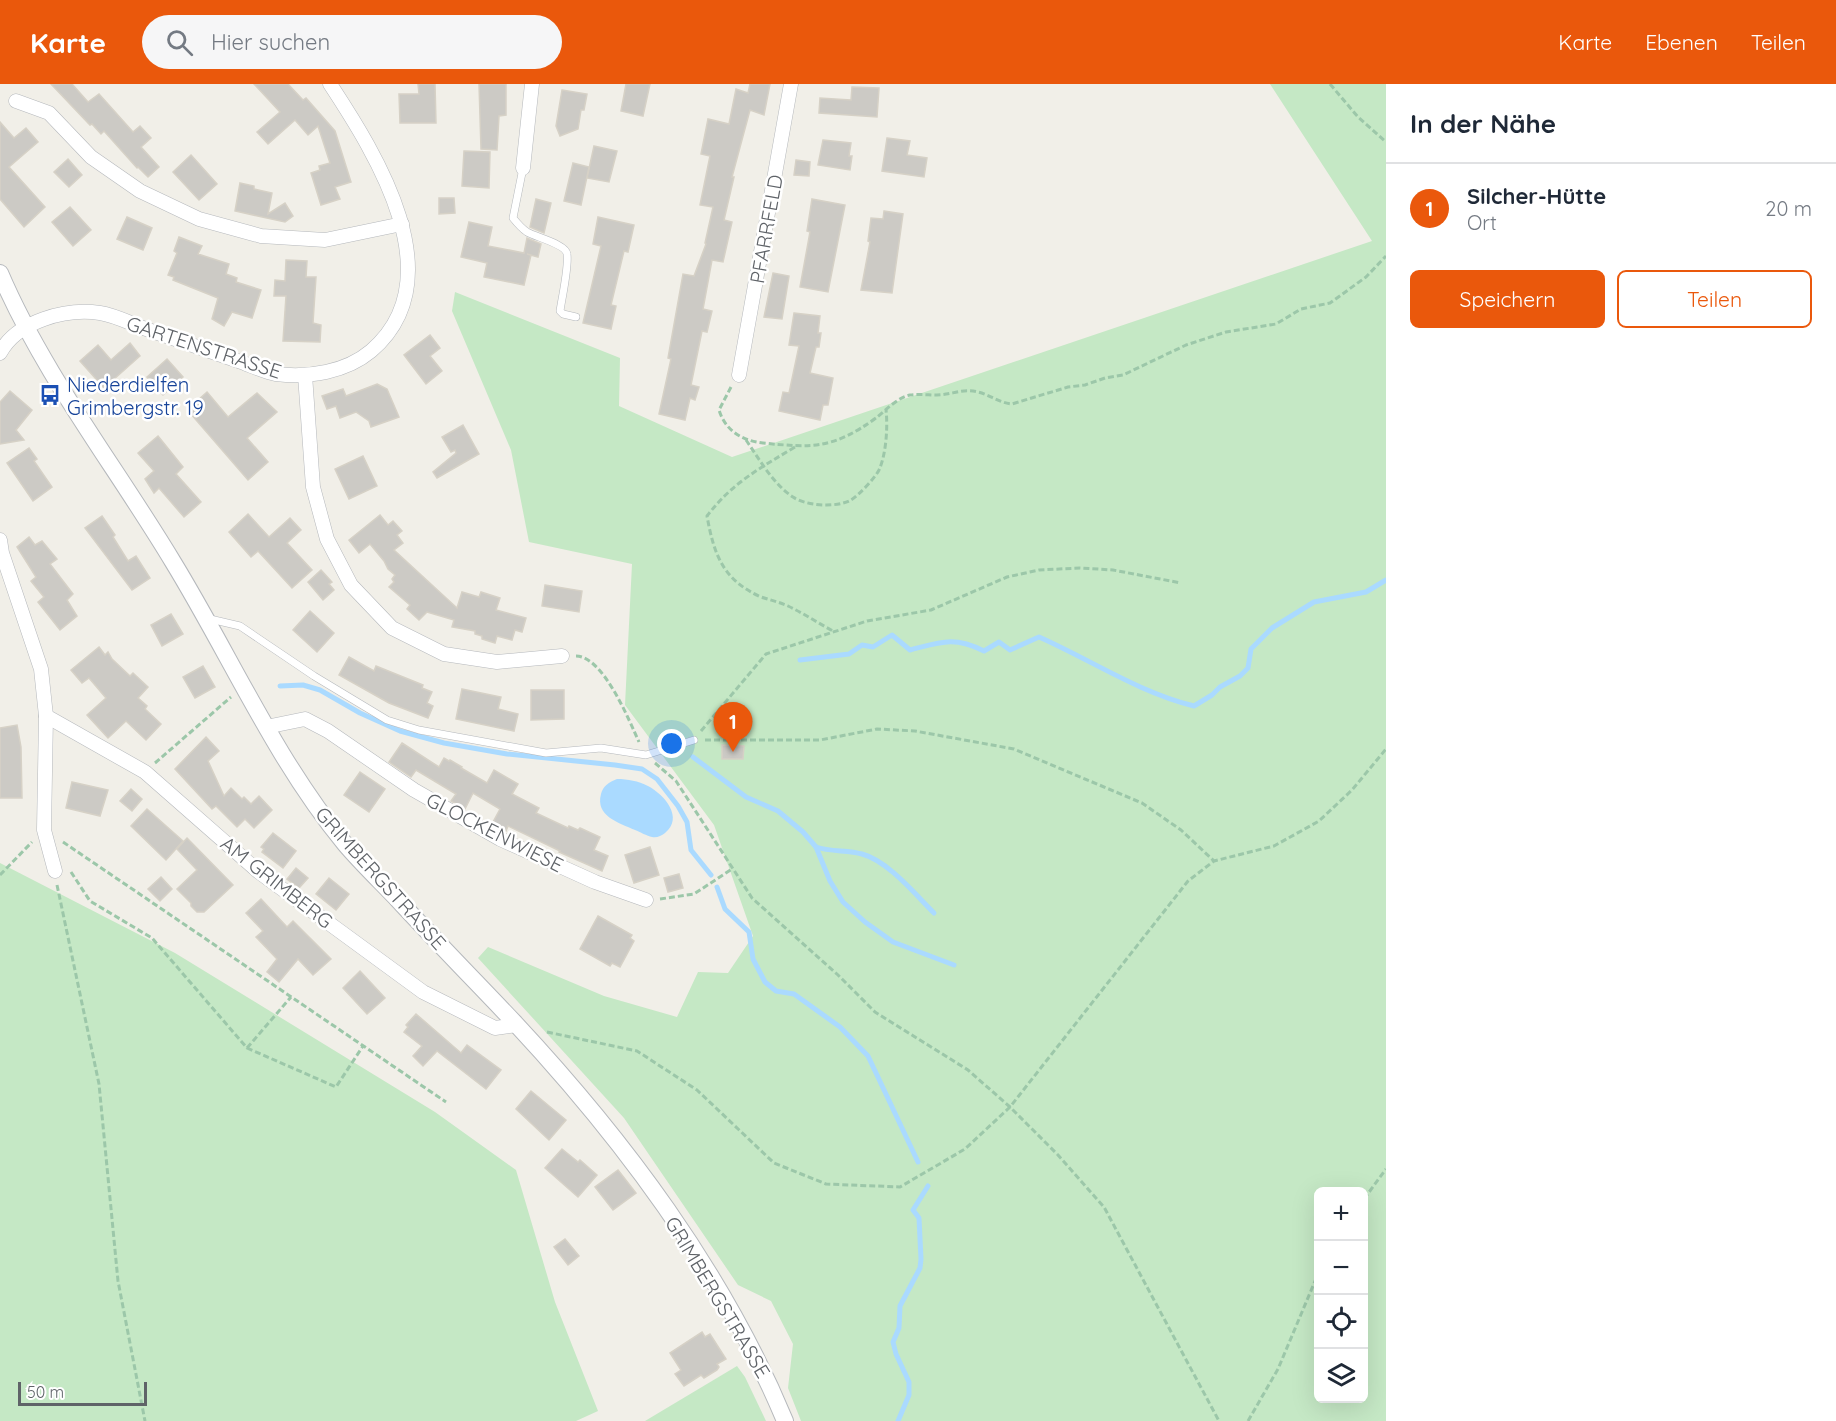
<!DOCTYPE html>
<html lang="de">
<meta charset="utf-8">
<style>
:root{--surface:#fff;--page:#f6f6f7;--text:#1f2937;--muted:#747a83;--line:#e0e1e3;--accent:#ea580c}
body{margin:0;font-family:Quicksand,sans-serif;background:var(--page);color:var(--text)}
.controls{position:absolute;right:18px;bottom:18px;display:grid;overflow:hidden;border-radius:9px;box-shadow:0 6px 24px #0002}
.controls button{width:54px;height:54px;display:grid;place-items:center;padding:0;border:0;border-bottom:2px solid var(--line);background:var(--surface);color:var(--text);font:30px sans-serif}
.scale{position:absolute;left:18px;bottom:15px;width:129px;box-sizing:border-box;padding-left:6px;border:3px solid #5f6368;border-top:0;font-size:16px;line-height:21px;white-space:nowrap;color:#5f6368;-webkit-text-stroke:4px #fff;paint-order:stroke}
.you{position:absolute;left:672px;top:660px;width:21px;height:21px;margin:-15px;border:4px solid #fff;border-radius:50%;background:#1a73e8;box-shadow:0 0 0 9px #1a73e833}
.badge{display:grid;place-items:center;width:39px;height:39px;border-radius:50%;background:var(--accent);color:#fff;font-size:20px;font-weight:700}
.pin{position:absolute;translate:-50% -50px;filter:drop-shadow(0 2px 3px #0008)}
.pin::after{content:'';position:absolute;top:32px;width:21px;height:18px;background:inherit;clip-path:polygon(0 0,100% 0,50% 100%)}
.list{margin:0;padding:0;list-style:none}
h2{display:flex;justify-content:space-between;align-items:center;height:78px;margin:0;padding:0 24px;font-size:26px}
h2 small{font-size:20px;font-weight:400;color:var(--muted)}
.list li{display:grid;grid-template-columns:39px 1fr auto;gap:18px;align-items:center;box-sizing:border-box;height:90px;padding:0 24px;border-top:2px solid var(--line)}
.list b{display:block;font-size:22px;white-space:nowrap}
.list p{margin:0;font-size:20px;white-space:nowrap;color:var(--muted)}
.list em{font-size:20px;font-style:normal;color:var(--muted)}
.actions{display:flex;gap:12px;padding:18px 24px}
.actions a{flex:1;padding:14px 0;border:2px solid var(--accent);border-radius:9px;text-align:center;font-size:21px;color:var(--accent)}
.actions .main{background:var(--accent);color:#fff}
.icon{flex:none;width:33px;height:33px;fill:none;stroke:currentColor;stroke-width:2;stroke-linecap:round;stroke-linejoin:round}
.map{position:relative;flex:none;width:1386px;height:1337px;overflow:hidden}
header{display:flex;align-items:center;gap:36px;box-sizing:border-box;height:84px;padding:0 30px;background:var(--accent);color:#fff}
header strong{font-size:28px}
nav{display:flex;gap:33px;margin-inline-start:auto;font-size:21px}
.search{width:420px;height:54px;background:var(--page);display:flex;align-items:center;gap:15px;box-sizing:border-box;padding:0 21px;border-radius:33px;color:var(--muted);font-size:22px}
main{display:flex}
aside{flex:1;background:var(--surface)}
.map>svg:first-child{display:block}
.green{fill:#c5e8c5;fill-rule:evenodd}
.water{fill:#aadaff}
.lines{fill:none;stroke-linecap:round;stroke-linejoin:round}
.stream{stroke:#aadaff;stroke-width:5}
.building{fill:#cccac5;stroke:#d6d1c6;stroke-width:1.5}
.service-casing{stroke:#b5b8bc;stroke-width:8}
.minor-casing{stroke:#b5b8bc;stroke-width:15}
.tertiary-casing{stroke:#b5b8bc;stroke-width:18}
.path{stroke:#9cc7a9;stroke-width:3;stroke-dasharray:6 3;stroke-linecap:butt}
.service{stroke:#fff;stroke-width:7}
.minor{stroke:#fff;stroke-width:14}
.tertiary{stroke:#fff;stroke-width:16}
.labels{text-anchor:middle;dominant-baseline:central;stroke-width:5;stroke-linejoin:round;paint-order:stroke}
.street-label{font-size:20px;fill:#5f6368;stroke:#fff}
.transit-label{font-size:20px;fill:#164399;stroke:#fff;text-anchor:start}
</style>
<header>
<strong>Karte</strong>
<div class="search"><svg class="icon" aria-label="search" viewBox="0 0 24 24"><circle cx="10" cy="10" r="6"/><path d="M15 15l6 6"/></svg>Hier suchen</div>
<nav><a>Karte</a><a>Ebenen</a><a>Teilen</a></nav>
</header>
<main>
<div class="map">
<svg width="1386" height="1337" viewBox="0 0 1386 1337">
<rect width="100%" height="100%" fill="#f1efe8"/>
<g class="green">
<path d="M 1270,0 L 1386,0 L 1386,1337 L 801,1337 L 788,1304 L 793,1260 L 771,1217 L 738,1201 L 624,1034 L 478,874 L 488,863 L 604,912 L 677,933 L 698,888 L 728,889 L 753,852 L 714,741 L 625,621 L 632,480 L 529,458 L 511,366 L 452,227 L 455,208 L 620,274 L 619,322 L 732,373 L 1372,157 ZM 1318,1108 L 1364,1108 L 1364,1314 L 1318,1314 Z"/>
<path d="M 0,779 L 175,869 L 435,1028 L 516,1086 L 555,1218 L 598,1327 L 576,1337 L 0,1337 Z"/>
<path d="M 737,1282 L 745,1293 L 766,1337 L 645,1337 Z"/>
</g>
<path class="water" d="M 617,695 C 628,695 638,697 648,702 C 665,711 684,734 665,749 C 661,752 657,754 652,753 C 647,752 640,748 635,746 C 619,739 595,732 601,710 C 603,702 609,698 617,695 Z"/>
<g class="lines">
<g class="stream">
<path d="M 800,576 L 849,570 L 862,561 L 873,563 L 892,551 L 910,566 C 941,558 954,552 984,567 L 999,558 L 1010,566 L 1039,553 C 1091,576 1138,608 1194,622 L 1212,611 L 1220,603 L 1240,592 L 1248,584 L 1251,565 L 1272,544 L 1314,518 L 1366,508 L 1386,496"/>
<path d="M 280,602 L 303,601 L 320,606 L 360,629 L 400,647 L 444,659 L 507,670 L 615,681 L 642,685 L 657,695 L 678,722 L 687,738 L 691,766 L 711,791"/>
<path d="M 693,673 L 746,713 L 778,727 L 803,748 L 816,763 L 830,797 L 843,818 L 865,838 L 893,858 L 954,881"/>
<path d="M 816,763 C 831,768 847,766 862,770 C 888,777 915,810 934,829"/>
<path d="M 717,803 L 725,825 L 749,848 L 753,875 L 765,898 L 776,907 L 794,910 L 840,943 L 868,972 L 918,1078"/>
<path d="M 898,1337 L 909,1311 L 909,1298 L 896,1270 L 893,1258 L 899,1244 L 900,1222 L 920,1184 L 921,1175 L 919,1134 L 913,1126 L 928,1102"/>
</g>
</g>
<g class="building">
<path d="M 51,0 L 72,0 L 88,18 L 99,10 L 133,48 L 140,42 L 151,54 L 141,63 L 159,83 L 148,93 L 138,83 L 137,84 L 104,47 L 101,50 L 92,40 L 90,41 Z"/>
<path d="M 254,0 L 288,0 L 303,16 L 306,14 L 335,47 L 351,98 L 335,103 L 340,115 L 321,121 L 311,89 L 320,86 L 319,82 L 330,79 L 318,42 L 308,51 L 295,36 L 268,60 L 257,48 L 280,28 Z"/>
<path d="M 418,0 L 435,0 L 436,39 L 400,39 L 399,10 L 419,10 Z"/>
<path d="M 479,0 L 506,0 L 506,31 L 499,32 L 497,66 L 481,65 Z"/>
<path d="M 626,0 L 650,0 L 643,32 L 621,27 Z"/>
<path d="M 750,0 L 770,0 L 764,31 L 750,26 L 732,93 L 734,93 L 724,136 L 732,138 L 723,178 L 712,176 L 703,225 L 712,227 L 707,248 L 702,247 L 691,301 L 699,303 L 695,316 L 690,314 L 685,336 L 659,330 L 671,275 L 668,274 L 683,190 L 694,192 L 706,160 L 705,159 L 713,123 L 700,121 L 710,72 L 701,70 L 708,35 L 729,40 L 736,5 L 748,9 Z"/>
<path d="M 852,3 L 879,4 L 877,33 L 819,29 L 820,14 L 851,16 Z"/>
<path d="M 562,6 L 587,10 L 584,26 L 581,26 L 578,45 L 560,52 L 556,42 Z"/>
<path d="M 0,38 L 14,54 L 26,44 L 38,58 L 9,83 L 45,123 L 24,143 L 0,115 Z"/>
<path d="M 887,54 L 910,57 L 907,71 L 927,74 L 924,93 L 882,87 Z"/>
<path d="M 823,56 L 851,59 L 849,72 L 852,72 L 850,86 L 818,81 Z"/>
<path d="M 594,62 L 617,67 L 609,98 L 587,94 Z"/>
<path d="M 464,67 L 490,68 L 489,104 L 462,102 Z"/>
<path d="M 191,71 L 217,100 L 199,116 L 173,88 Z"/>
<path d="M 68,75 L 82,91 L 69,103 L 54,88 Z"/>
<path d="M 796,76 L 810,78 L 809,92 L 794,91 Z"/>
<path d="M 573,79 L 589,83 L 581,121 L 564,117 Z"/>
<path d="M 240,99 L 254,102 L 254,105 L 272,109 L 268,130 L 285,119 L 293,132 L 285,138 L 235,127 Z"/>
<path d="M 439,114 L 454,114 L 455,129 L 439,130 Z"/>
<path d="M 536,115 L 551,119 L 544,149 L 530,143 Z"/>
<path d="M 812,115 L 845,121 L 828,208 L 800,203 L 810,148 L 807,147 Z"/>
<path d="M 70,123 L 91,146 L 73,162 L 52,138 Z"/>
<path d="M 884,127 L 903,130 L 892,209 L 861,206 L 870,158 L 868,157 L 871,134 L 883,135 Z"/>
<path d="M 127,133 L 152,144 L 143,166 L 117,155 Z"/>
<path d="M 598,133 L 634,141 L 628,168 L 624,167 L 611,221 L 616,222 L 611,245 L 583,239 L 601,162 L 593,160 Z"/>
<path d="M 469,138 L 492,143 L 488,162 L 524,169 L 527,154 L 541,160 L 538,173 L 527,170 L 531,171 L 524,201 L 484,193 L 487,179 L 461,173 Z"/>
<path d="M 179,153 L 202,162 L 198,170 L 229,180 L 226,190 L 237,194 L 236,198 L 261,206 L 252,234 L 232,228 L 224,242 L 212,235 L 218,214 L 173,196 L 174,193 L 168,191 L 177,169 L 174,167 Z"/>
<path d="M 286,176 L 307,177 L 306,193 L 316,193 L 313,239 L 321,241 L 320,258 L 283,257 L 286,212 L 274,212 L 275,196 L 285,197 Z"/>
<path d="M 773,189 L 789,192 L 782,235 L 764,233 Z"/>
<path d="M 794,229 L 820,232 L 818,249 L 821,249 L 819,263 L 816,263 L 810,289 L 833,294 L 828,321 L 823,321 L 820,336 L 779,327 L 783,308 L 789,309 L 799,262 L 789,261 Z"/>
<path d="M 430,251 L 440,264 L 430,272 L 442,287 L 426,300 L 404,271 Z"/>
<path d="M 130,259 L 140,272 L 104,304 L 80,277 L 98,261 L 111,276 Z"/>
<path d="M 167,275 L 183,293 L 163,311 L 147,293 Z"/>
<path d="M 377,300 L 387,305 L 399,333 L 371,343 L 369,337 L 356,328 L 340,334 L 336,322 L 327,325 L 322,312 L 343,305 L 346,312 Z"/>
<path d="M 10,307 L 32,326 L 16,346 L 24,356 L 0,360 L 0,318 Z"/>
<path d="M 207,308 L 228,333 L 257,309 L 277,328 L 247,354 L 268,378 L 248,396 L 190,329 L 190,323 Z"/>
<path d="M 463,341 L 479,370 L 437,394 L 433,388 L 456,369 L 455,366 L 451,368 L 442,353 Z"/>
<path d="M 158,352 L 183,383 L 176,390 L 201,418 L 184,433 L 159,404 L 154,409 L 145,395 L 154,387 L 138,369 Z"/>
<path d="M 29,364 L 37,375 L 34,377 L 52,403 L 33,417 L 7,379 Z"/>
<path d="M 363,372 L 377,402 L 349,415 L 335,385 Z"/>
<path d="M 248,430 L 269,453 L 290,434 L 301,446 L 287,459 L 312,486 L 292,504 L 258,467 L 251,473 L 229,448 Z"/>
<path d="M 380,431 L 388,441 L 393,437 L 402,447 L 397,451 L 403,459 L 394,466 L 457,524 L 462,508 L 479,513 L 481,508 L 500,514 L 496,526 L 526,534 L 522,548 L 515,546 L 512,556 L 497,552 L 495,559 L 482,555 L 482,552 L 475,550 L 475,547 L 452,543 L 454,536 L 427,528 L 419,536 L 407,525 L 410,521 L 389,503 L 394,498 L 392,495 L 395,491 L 388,485 L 384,477 L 370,460 L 359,469 L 349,456 Z"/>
<path d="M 102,432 L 115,451 L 113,453 L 128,477 L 136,472 L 150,494 L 132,506 L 85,444 Z"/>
<path d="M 29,453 L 35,461 L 42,457 L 57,475 L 50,480 L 73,510 L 67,516 L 77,532 L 60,546 L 38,518 L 44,513 L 31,497 L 36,493 L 17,463 Z"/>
<path d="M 321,486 L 332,498 L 329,500 L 334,506 L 323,516 L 308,498 Z"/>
<path d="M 545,501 L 582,507 L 579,528 L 542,522 Z"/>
<path d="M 310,527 L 334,549 L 317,568 L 293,546 Z"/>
<path d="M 171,530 L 183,550 L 162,562 L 151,541 Z"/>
<path d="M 99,563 L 105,571 L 108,568 L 112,575 L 130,592 L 133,589 L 148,603 L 138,614 L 147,622 L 145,625 L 161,640 L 146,656 L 126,637 L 108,654 L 87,631 L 106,614 L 89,594 L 82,599 L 71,586 Z"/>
<path d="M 349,573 L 374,587 L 376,582 L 423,601 L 422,604 L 432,608 L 427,619 L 433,622 L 428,634 L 389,619 L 339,591 Z"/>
<path d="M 203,582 L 215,603 L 195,614 L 183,593 Z"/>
<path d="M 462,605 L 501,613 L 498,625 L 518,630 L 514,647 L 456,635 Z"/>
<path d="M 531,606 L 564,606 L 564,635 L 531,636 Z"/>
<path d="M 17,641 L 21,663 L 22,714 L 0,714 L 0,644 Z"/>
<path d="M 206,653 L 219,667 L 208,677 L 224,712 L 231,704 L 242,715 L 244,713 L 251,720 L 259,712 L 272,726 L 254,744 L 245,735 L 237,743 L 216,722 L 212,725 L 175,685 Z"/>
<path d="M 402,659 L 439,683 L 444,674 L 449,677 L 450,676 L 462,683 L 461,684 L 487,699 L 494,686 L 518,700 L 512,710 L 539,724 L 536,729 L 568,744 L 569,742 L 578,746 L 580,744 L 600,753 L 594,766 L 608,772 L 602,787 L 559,768 L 560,767 L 508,742 L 506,747 L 492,740 L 500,725 L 473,709 L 465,725 L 451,717 L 456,710 L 416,686 L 411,693 L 389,678 Z"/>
<path d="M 722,661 L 744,662 L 743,675 L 722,675 Z"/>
<path d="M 360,688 L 385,705 L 369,728 L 344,711 Z"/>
<path d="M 72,698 L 108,706 L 100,732 L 66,724 Z"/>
<path d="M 131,705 L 142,715 L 132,727 L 120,717 Z"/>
<path d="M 147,725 L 183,757 L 166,776 L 131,742 Z"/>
<path d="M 273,749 L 296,767 L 283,784 L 262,768 L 264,765 L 261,763 Z"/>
<path d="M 187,754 L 233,801 L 204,828 L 197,828 L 191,822 L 191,819 L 177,805 L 197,786 L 177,765 Z"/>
<path d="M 650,763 L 659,791 L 634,799 L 625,771 Z"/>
<path d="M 296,784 L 308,794 L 299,804 L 287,795 Z"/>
<path d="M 679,790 L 683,804 L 668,808 L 664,794 Z"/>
<path d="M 161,793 L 172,805 L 160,817 L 148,805 Z"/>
<path d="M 329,794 L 349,810 L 336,826 L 316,810 Z"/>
<path d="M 261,815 L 287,843 L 293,837 L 331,875 L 313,891 L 298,875 L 279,898 L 267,888 L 277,875 L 256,853 L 263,847 L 246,829 Z"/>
<path d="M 598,832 L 632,851 L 630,854 L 634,857 L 620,883 L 612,879 L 610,882 L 580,865 Z"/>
<path d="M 360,887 L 385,914 L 367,930 L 343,904 Z"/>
<path d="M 416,930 L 461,969 L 467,961 L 501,986 L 486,1005 L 437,967 L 423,982 L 413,972 L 422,962 L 404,948 L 408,943 L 406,941 Z"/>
<path d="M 531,1007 L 566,1036 L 549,1056 L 516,1025 Z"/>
<path d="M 562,1065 L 578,1078 L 580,1076 L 597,1091 L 578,1113 L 545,1084 Z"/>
<path d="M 618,1086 L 636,1109 L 613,1126 L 595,1103 Z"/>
<path d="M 565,1155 L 579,1172 L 568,1181 L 554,1163 Z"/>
<path d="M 702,1248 L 705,1253 L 710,1250 L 726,1275 L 717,1280 L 719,1283 L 717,1286 L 704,1294 L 701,1291 L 684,1302 L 675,1290 L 681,1286 L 670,1269 Z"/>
</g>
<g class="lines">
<defs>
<g id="service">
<path d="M 523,84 L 513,134 C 517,139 521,144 527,148 C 535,153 566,160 567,170 C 569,183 562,213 560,227 L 563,230 L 576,233"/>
<path d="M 210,535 L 240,542 L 314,592 L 387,636 L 419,646 L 546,669 L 601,664 L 646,671 L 694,656"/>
</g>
<g id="minor">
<path d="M 16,17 L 49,29 L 91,73 L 140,107 L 199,135 L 261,152 L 325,156 L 402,140"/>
<path d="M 523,84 L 532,0"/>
<path d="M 0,269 C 17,237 66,224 100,229 C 114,231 130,239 143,244 C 175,255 206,266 238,277 C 250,281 264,288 276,290 C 309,294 346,288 371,267 C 455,195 376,70 330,0"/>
<path d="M 305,291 L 313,403 L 327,455 L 351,501 L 392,544 L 444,570 L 497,578 L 562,572"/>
<path d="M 739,291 L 791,0"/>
<path d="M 0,456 L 2,469 L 41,585 L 46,632 L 44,746 L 55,787"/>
<path d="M 46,632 L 145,688 L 259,788 L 423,908 L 495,944 L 517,941"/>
<path d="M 266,643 L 305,635 L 328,647 L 414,706 L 500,755 L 595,798 L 646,816"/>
</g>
<path id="tertiary" d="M 0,189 C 43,290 116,383 173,478 C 230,571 275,675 345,760 C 361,779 380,797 398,816 C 436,857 475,897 514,938 C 624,1056 723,1188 785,1337"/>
</defs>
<use href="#service" class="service-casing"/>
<use href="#minor" class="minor-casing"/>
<use href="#tertiary" class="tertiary-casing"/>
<g class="path">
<path d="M 1330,0 L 1358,33 L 1386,58"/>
<path d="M 731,303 L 719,326 C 725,346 742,357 763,359 C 813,364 833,365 876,334 C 885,327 898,313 910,311 C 919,310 928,311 937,311 C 951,311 963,304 978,308 C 990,311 1000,319 1012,320 L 1068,303 L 1085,301 L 1105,294 L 1123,291 L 1186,261 L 1226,248 L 1276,240 L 1301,225 L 1330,219 L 1366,193 L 1386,172"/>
<path d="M 746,356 C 760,376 773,400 793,413 C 806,422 837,424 851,416 C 858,412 875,394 879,386 C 886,371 888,343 886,326"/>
<path d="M 795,363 C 760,384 732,399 707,432 C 714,471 723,496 761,513 C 770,516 779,518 788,522 C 803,529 818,539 833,547"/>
<path d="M 576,572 C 603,572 629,636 639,658"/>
<path d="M 701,647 L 766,570 L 867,537 L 931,526 L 1007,493 L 1039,486 L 1080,484 L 1113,486 L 1181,499"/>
<path d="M 705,656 L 820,656 L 877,645 L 915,647 L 1014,665 L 1142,719 L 1181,746 L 1214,777"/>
<path d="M 155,679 L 231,613"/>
<path d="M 655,679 L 676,697 L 752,814 L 838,891 L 875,928 L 968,986 L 1010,1023 L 1058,1071 L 1104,1123 L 1219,1337"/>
<path d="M 63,758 L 446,1018"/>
<path d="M 71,788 L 90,817 L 152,854 L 247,964 L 336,1003 L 363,962"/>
<path d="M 0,791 L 32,758"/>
<path d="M 57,801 L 99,1000 L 118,1197 L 145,1337"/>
<path d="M 660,815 L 694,810 L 732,785"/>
<path d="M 547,948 L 637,967 L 697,1006 L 774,1079 L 826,1100 L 900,1103 L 965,1065 L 1010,1023 L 1188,797 L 1214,777 L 1274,762 L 1319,737 L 1352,706 L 1386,665"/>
<path d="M 247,964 L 291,913"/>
<path d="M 1364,1115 L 1386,1085"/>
<path d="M 1248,1337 L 1278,1285 L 1318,1190"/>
</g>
<use href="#service" class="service"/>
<use href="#minor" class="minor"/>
<use href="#tertiary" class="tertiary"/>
</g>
<defs>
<symbol id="bus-bare" viewBox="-9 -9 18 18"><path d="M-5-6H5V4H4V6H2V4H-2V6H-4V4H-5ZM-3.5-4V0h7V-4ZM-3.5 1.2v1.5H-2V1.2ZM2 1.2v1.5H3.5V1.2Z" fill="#1a4fb4" stroke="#fff" stroke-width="2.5" paint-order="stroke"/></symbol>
</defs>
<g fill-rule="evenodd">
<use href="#bus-bare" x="35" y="296" width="30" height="30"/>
</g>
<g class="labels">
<g class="street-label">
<text transform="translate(766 145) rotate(-80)">PFARRFELD</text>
<text transform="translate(204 263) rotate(18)">GARTENSTRASSE</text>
<text transform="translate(495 748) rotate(27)">GLOCKENWIESE</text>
<text transform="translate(381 794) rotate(48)">GRIMBERGSTRASSE</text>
<text transform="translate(277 798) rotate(38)">AM GRIMBERG</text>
<text transform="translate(718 1213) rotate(59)">GRIMBERGSTRASSE</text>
</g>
<g class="transit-label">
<text x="67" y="300">Niederdielfen<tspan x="67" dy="23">Grimbergstr. 19</tspan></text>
</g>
</g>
</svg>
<div class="controls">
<button>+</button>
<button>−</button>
<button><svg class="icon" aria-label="locate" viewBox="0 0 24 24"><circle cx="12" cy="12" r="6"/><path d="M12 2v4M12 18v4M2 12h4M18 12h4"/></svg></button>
<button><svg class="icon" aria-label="layers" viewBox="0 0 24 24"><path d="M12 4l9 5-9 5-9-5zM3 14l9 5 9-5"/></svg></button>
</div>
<div class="scale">50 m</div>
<div class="you"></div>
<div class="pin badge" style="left:733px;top:668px">1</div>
</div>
<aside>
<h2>In der Nähe<small></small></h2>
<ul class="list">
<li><span class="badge">1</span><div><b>Silcher-Hütte</b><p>Ort</p></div><em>20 m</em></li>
</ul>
<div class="actions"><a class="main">Speichern</a><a>Teilen</a></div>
</aside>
</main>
